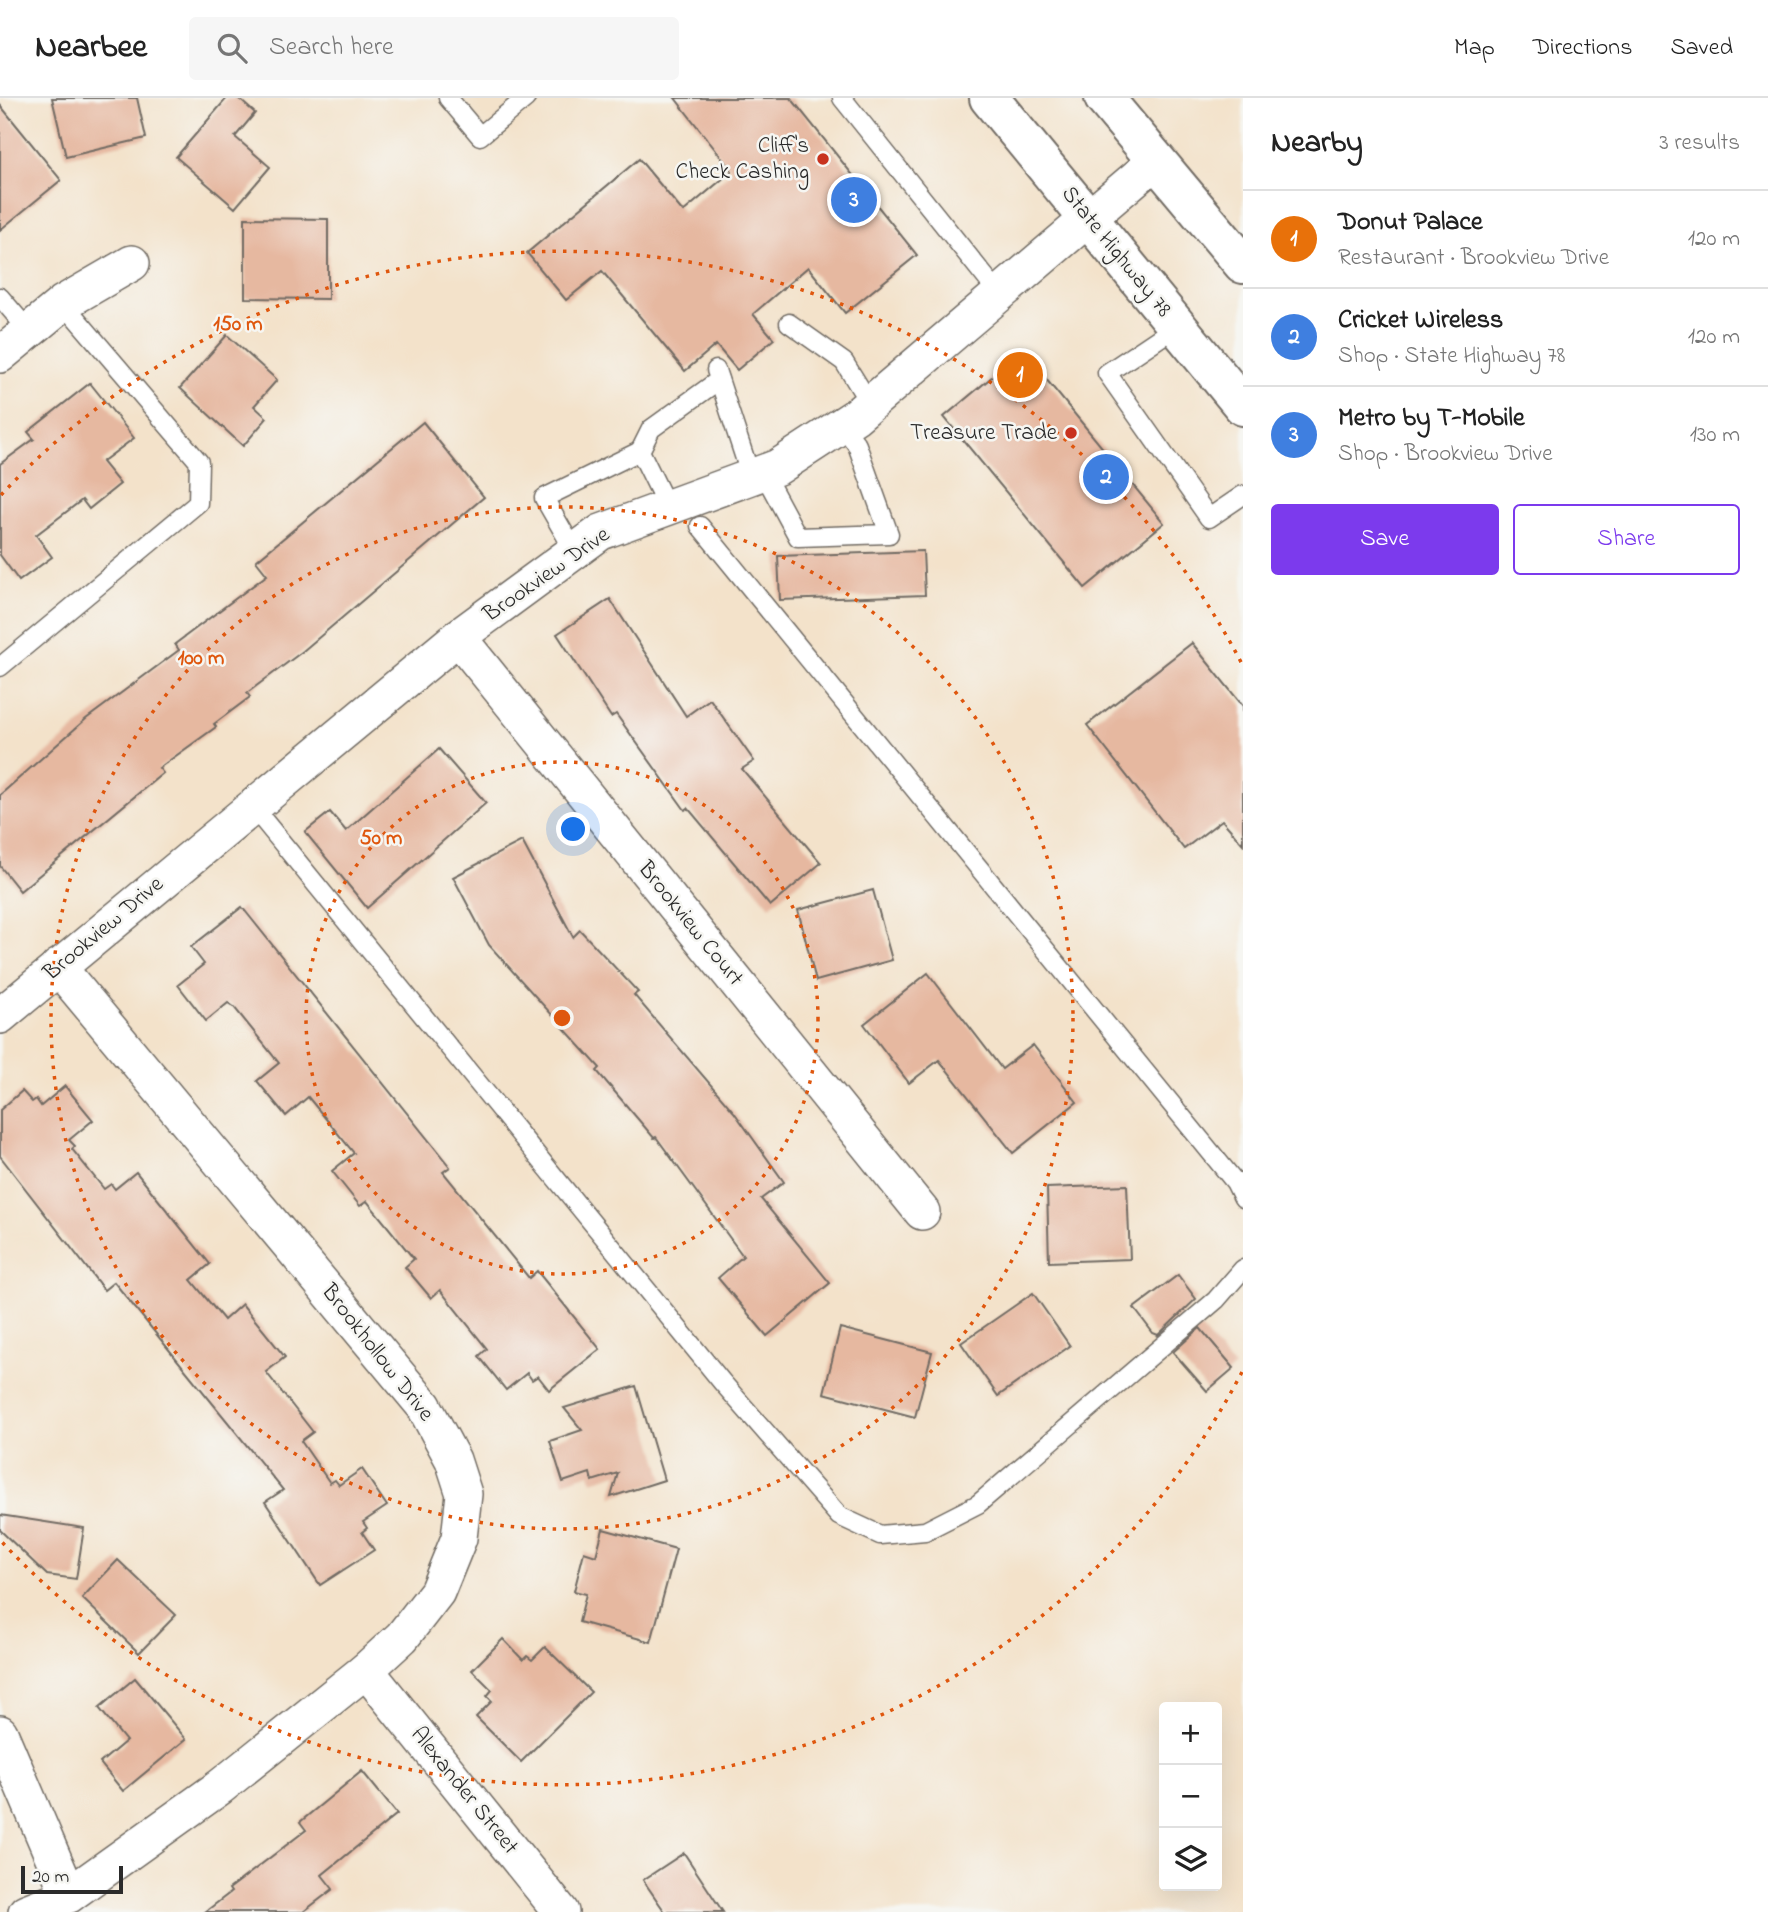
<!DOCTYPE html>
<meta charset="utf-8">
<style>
:root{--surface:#fff;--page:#f6f6f6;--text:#222;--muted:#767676;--line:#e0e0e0;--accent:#7c3aed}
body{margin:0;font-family:"Indie Flower",sans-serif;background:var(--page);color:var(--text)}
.controls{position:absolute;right:21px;bottom:21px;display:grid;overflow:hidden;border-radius:7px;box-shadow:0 7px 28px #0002}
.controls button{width:63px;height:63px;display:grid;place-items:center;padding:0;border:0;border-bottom:2px solid var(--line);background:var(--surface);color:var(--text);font:35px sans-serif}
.scale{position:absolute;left:21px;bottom:18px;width:102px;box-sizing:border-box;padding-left:7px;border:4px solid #2b2b2b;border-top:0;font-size:19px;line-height:24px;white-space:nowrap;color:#2b2b2b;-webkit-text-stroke:5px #f6f6f2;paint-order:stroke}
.you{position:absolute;left:574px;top:732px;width:24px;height:24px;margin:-18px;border:5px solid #fff;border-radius:50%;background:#1a73e8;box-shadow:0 0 0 10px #1a73e833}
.badge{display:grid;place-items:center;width:46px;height:46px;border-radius:50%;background:var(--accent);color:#fff;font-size:23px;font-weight:700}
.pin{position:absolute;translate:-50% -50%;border:4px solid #fff;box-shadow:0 2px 7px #0006}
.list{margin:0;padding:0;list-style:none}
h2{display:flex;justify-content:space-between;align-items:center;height:91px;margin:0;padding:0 28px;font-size:30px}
h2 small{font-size:23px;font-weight:400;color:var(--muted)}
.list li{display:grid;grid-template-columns:46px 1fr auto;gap:21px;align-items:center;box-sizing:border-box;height:98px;padding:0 28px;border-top:2px solid var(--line)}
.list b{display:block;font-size:26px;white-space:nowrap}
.list p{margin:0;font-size:23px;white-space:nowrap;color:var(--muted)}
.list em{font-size:23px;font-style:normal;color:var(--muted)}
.actions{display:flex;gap:14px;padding:21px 28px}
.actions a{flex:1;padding:16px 0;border:2px solid var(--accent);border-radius:7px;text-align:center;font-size:24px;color:var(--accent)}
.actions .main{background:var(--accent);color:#fff}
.icon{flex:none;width:38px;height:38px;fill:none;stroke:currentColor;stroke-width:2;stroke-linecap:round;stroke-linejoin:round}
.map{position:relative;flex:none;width:1243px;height:1814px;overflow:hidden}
header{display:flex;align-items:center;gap:42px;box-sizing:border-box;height:98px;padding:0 35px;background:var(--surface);border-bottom:2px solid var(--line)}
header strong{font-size:33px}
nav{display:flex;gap:38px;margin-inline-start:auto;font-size:24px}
.search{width:490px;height:63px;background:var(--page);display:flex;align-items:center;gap:18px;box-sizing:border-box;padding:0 24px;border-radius:7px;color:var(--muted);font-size:26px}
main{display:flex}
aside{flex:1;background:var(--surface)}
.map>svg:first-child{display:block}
.building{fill:#e6b8a0}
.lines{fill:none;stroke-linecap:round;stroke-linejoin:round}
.service-casing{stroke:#716b63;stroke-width:21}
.minor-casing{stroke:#716b63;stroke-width:38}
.primary-casing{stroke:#716b63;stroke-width:42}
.service{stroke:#fff;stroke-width:18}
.minor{stroke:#fff;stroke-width:35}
.primary{stroke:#fff;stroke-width:38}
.ring{fill:none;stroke:#df570e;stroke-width:3.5;stroke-dasharray:3.5 7}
.poi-dot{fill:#c8321e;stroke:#f6f6f2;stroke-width:2.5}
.labels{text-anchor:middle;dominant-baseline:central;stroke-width:5;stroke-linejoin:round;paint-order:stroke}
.poi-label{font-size:23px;fill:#2b2b2b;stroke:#f6f6f2;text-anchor:end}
.street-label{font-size:23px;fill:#2b2b2b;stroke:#f6f6f2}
.centre{fill:#df570e;stroke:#f6f6f2;stroke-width:3.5}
.ring-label{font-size:21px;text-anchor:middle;font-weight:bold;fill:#df570e;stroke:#f6f6f2;stroke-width:5;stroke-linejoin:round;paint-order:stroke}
</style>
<header>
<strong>Nearbee</strong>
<div class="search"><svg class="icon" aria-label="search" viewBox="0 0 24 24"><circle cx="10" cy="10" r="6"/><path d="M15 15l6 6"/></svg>Search here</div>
<nav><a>Map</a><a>Directions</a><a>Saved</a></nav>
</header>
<main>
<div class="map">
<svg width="1243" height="1814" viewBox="0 0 1243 1814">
<rect width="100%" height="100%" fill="#f6f6f2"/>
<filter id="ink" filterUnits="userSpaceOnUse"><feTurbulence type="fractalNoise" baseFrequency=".0143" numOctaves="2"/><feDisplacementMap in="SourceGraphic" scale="14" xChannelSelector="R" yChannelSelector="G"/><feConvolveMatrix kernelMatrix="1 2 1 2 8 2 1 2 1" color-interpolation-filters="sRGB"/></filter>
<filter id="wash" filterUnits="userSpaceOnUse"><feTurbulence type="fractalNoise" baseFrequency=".00686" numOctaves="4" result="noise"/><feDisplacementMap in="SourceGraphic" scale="28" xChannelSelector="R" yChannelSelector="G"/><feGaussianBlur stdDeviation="1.57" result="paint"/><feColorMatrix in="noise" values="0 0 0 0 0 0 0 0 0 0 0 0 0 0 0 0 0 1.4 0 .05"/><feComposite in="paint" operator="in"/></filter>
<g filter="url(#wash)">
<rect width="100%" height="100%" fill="#f3e2ca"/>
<g id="blocks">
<g class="building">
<path d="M 52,0 L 137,0 L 146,40 L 66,59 Z"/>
<path d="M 227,0 L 238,0 L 255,15 L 235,39 L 270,69 L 235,110 L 176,59 Z"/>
<path d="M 675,0 L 791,0 L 917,157 L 845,215 L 808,169 L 753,216 L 774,241 L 737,272 L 716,247 L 685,273 L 602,173 L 566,202 L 527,155 L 639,61 L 683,114 L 732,73 Z"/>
<path d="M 0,7 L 61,82 L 0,132 Z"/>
<path d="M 245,120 L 328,121 L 328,201 L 245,200 Z"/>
<path d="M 227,237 L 277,282 L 254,308 L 267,320 L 243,348 L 180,290 Z"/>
<path d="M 1023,253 L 1164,425 L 1085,490 L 944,319 Z"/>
<path d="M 90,285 L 134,340 L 102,364 L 120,386 L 89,411 L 82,402 L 36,437 L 52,459 L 19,483 L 0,457 L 0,366 L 34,341 L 28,334 Z"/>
<path d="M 423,324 L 484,399 L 303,553 L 247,595 L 250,599 L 214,626 L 216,629 L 159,670 L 163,675 L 20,793 L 0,768 L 0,697 L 86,621 L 179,552 L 175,546 L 267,477 L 256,463 Z"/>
<path d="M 923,453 L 925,497 L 780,502 L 778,458 Z"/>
<path d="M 610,501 L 686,618 L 710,601 L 754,663 L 742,671 L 821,765 L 770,808 L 688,710 L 685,712 L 616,616 L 611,619 L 557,536 Z"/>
<path d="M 1192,545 L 1243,608 L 1243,746 L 1222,722 L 1184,751 L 1087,627 Z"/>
<path d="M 439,651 L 486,705 L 367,810 L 305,734 L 330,714 L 346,733 Z"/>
<path d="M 522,743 L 573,839 L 580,832 L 638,894 L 634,897 L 734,1014 L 784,1084 L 761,1101 L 830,1185 L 767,1238 L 718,1180 L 743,1158 L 656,1039 L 654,1040 L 597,973 L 600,970 L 489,847 L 453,779 Z"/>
<path d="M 873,792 L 892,862 L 816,883 L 798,812 Z"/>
<path d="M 242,809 L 450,1069 L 443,1074 L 529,1180 L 537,1173 L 600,1251 L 549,1292 L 538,1278 L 532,1282 L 527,1275 L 506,1292 L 479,1258 L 487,1251 L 440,1192 L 431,1200 L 405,1169 L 414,1161 L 367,1103 L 360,1108 L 332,1073 L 354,1055 L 308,999 L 286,1018 L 257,983 L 279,965 L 234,909 L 228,905 L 206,923 L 178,887 L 204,866 L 191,849 Z"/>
<path d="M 928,875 L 1002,971 L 1033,947 L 1077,1004 L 1013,1055 L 939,962 L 909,985 L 864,926 Z"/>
<path d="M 65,988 L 93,1022 L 69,1042 L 75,1048 L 72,1051 L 104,1091 L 111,1086 L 115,1091 L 136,1074 L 210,1166 L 191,1182 L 224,1222 L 242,1206 L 285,1259 L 266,1274 L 313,1334 L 301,1343 L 330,1385 L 335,1382 L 339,1387 L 362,1371 L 387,1408 L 363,1424 L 367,1430 L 362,1434 L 374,1452 L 320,1487 L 265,1404 L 283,1392 L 114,1184 L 104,1192 L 0,1058 L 0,1012 L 22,993 L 32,1004 L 36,1001 L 41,1008 Z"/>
<path d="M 1127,1087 L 1130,1161 L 1049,1164 L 1047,1090 Z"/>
<path d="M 1178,1177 L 1196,1201 L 1158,1237 L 1153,1235 L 1134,1210 Z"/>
<path d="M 1033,1195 L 1070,1248 L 998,1298 L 961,1245 Z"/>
<path d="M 840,1230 L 932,1254 L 915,1319 L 824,1295 Z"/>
<path d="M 1200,1230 L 1234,1270 L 1207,1293 L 1173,1254 Z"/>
<path d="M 636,1288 L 664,1382 L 611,1399 L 618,1375 L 592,1383 L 590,1375 L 563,1384 L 550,1343 L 582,1332 L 564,1310 Z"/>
<path d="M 0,1417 L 84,1430 L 76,1481 L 47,1477 L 0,1432 Z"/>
<path d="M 603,1431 L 676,1451 L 651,1544 L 579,1524 L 586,1496 L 574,1493 L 584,1454 L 596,1458 Z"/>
<path d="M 118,1462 L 176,1517 L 139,1555 L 82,1500 Z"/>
<path d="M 503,1541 L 523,1562 L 527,1558 L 532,1562 L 545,1549 L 591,1594 L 521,1664 L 476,1619 L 492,1603 L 487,1598 L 492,1592 L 472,1572 Z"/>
<path d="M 135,1580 L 186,1641 L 123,1693 L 100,1665 L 126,1643 L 99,1610 Z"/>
<path d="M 362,1673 L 397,1716 L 322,1777 L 333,1791 L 303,1814 L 205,1814 L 231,1794 L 229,1791 L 306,1732 L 300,1724 Z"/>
<path d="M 684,1755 L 723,1814 L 665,1814 L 643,1782 Z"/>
</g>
</g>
</g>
<g filter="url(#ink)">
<use href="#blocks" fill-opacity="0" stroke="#716b63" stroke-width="2"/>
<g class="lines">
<defs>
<g id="service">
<path d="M 448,0 L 480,38 L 526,0"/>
<path d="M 842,0 L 999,196"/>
<path d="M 0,199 L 29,233"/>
<path d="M 789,225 L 844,264 L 870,306"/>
<path d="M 1177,228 L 1107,275 L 1209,420 L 1243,397"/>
<path d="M 716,272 L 751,379"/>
<path d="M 640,353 L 651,331 L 719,282"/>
<path d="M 763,374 L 798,439 L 889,436 L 857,347 L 842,327"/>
<path d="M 700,428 L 1235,1084 L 1243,1100"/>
<path d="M 575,454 L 544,400 L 640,353 L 668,410"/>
<path d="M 0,569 L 198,405 L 199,364 L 63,205"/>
<path d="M 252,708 L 722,1284 L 839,1418 L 880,1437 L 925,1433 L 978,1406 L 1216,1202 L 1243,1171"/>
</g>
<g id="minor">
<path d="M 0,257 L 63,205 L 132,165"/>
<path d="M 458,539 L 922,1114"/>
<path d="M 0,918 L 458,539 L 601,434 L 778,369 L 856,318 L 1157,62"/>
<path d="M 366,1572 L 561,1814"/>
<path d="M 0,1635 L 69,1797"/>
<path d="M 26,1814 L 69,1797 L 220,1689 L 366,1572 L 402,1539 L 437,1494 L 459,1440 L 464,1396 L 453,1362 L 424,1308 L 58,869"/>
</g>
<g id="primary">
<path d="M 989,0 L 1243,308"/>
<path d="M 1104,0 L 1243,166"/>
</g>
</defs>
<use href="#service" class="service-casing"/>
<use href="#minor" class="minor-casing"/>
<use href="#primary" class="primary-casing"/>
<use href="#service" class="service"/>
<use href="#minor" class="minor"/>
<use href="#primary" class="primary"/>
</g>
</g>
<g class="ring">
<circle cx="562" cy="920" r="256"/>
<circle cx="562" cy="920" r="511"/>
<path d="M1242 1274A767 767 0 0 1 1 1443M1 397A767 767 0 0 1 1242 566"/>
</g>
<g class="poi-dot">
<circle cx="823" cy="61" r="7"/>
<circle cx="1071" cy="335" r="7"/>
</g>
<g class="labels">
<g class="poi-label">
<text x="809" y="48">Cliff's<tspan x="809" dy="26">Check Cashing</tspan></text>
<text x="1057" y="335">Treasure Trade</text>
</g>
<g class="street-label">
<text transform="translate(1116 154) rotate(51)">State Highway 78</text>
<text transform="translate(547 477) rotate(-35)">Brookview Drive</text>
<text transform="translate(690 826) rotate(51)">Brookview Court</text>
<text transform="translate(104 831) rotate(-40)">Brookview Drive</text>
<text transform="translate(377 1255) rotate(52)">Brookhollow Drive</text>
<text transform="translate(464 1693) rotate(51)">Alexander Street</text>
</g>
</g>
<circle cx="562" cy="920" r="10" class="centre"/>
<g class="ring-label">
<text x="238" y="232">150 m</text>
<text x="201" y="566">100 m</text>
<text x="381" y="746">50 m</text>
</g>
</svg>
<div class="controls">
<button>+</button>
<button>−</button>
<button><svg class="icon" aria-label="layers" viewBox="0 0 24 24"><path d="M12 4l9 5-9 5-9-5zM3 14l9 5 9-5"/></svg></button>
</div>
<div class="scale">20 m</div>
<div class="you"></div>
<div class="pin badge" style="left:1020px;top:277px;background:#e8710a">1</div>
<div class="pin badge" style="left:1106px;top:379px;background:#3f7fe0">2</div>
<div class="pin badge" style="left:854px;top:102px;background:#3f7fe0">3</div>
</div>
<aside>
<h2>Nearby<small>3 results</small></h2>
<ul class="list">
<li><span class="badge" style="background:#e8710a">1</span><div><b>Donut Palace</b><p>Restaurant · Brookview Drive</p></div><em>120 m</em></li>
<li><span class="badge" style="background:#3f7fe0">2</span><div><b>Cricket Wireless</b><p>Shop · State Highway 78</p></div><em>120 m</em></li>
<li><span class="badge" style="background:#3f7fe0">3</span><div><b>Metro by T-Mobile</b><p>Shop · Brookview Drive</p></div><em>130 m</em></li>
</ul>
<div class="actions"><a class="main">Save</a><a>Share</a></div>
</aside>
</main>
